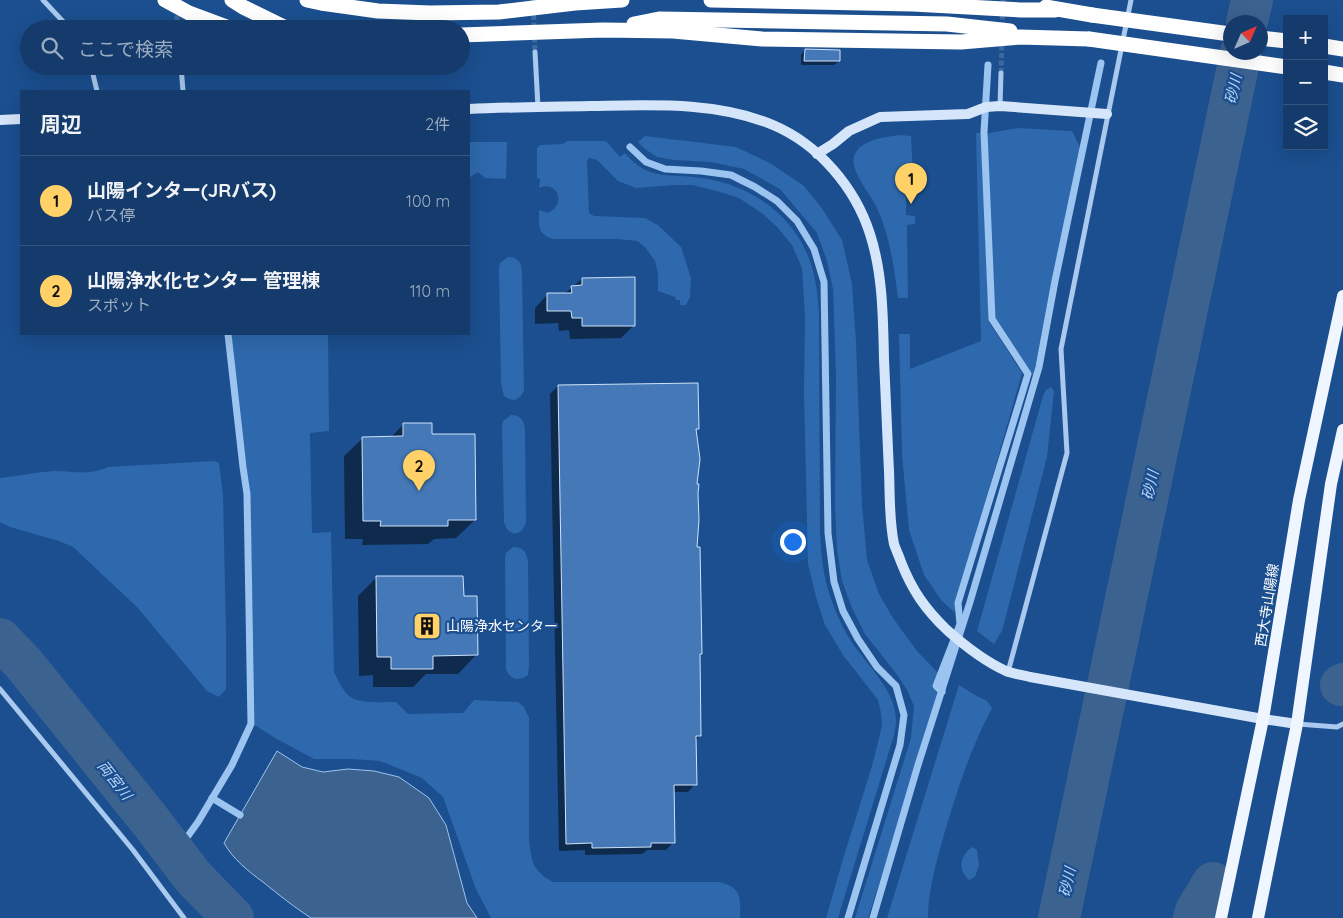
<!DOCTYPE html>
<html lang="ja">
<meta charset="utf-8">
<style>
:root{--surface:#143b6b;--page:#214673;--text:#f1f3f6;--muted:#9dadc1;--line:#33557e;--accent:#ffd166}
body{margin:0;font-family:Quicksand,"Noto Sans JP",sans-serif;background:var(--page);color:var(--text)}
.controls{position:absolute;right:15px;top:15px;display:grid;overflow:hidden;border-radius:0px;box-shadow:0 5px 20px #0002}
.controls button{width:45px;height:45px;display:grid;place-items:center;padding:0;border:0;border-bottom:1px solid var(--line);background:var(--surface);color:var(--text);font:25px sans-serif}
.compass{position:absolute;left:1223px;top:15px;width:45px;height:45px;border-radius:50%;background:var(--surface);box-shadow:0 5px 20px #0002;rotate:45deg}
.you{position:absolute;left:792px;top:541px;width:18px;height:18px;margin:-12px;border:4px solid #fff;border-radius:50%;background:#1a73e8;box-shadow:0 0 0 8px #1a73e833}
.badge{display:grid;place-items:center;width:32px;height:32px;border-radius:50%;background:var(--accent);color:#111;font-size:16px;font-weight:700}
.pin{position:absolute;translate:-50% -41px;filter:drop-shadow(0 1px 2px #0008)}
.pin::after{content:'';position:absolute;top:26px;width:18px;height:15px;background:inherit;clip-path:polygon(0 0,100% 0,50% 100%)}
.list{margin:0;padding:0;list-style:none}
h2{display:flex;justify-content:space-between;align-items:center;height:65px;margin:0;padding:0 20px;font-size:21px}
h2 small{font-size:16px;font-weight:400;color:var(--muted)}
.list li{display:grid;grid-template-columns:32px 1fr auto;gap:15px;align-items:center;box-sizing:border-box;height:90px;padding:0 20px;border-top:1px solid var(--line)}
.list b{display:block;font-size:19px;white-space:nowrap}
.list p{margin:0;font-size:16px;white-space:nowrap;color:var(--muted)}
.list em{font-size:16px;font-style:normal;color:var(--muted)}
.icon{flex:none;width:28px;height:28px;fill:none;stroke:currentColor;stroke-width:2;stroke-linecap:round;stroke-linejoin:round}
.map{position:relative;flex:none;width:1343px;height:918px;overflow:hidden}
.search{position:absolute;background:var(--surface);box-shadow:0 5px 20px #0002;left:20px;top:20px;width:450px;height:55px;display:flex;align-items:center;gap:12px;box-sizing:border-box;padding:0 18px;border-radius:28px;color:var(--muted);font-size:19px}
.panel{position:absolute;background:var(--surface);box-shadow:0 5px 20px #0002;left:20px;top:90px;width:450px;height:245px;border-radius:0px}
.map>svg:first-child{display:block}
.green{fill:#2e69ad}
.water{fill:#3c6290;stroke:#9cc4f0}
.shadow{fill:#0007}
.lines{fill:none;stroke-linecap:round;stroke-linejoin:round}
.stream{stroke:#9cc4f0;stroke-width:7}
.river{stroke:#3c6290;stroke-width:42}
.building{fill:#4478b7;stroke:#cfe3fa}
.street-tunnel{stroke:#3d69a0;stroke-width:5;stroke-dasharray:5 2.5;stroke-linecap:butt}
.street{stroke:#a9c9ee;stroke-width:5}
.secondary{stroke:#d6e6fa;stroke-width:10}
.primary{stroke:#f0f6ff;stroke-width:12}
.highway{stroke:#fff;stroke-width:15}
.highway-bridge{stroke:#fff;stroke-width:15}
.labels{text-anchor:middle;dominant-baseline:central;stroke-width:4.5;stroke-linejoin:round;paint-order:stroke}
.street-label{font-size:14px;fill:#fff;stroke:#1b4f8f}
.poi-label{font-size:14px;fill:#fff;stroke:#1b4f8f;text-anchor:start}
.water-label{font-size:15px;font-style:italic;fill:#b5d3f5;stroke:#1b4f8f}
</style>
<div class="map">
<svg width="1343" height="918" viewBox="0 0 1343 918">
<rect width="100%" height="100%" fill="#1b4f8f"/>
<g class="green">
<path d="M 1018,128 L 1072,131 L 1081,149 L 1046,322 L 1033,375 L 1028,375 L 993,316 L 987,136 L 989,133 Z"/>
<path d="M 976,133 L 981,133 L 989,322 L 1022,373 L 954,612 L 942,601 L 924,575 L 909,530 L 902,455 L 899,334 L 910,334 L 910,369 L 981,341 Z"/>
<path d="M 900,135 L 911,136 L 913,173 L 905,173 L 905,186 L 913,186 L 913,193 L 906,194 L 906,215 L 915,216 L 915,224 L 907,225 L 908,298 L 898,298 C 894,267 890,237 877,208 C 871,195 850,171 854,157 C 858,140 885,137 900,135 Z"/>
<path d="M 645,136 L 736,147 L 770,163 L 804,186 L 823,210 L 842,240 L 852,284 L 856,342 L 862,505 L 867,560 L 879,594 L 893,618 L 917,651 L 938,673 L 932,687 L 939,696 L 868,918 L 855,918 L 911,738 L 914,706 L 907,690 L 898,676 L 865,634 L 852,608 L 842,581 L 837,550 L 835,506 L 836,376 L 833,289 L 827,261 L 817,233 L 780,189 L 744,169 L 711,162 L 674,160 L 657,157 L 645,149 L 638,142 Z"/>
<path d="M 567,141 L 606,141 L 620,157 L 625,153 C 649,182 670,173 702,178 C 751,185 795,215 811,264 C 816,280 818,296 819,313 L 820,532 C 821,543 821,555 823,566 C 826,589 835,611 845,631 C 860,660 896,687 896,720 C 896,725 895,731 894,735 L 838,918 L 826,918 L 843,859 L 872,766 L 882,726 L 881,713 L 878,700 L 843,655 L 825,625 L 816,597 L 808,564 L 804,393 L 805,316 L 802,268 L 792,245 L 777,227 L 763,214 L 739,198 L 717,191 L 692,185 L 675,185 L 636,188 L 618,181 L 597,160 L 589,158 L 587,161 L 589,213 L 594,216 L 645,218 L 658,225 L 681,247 L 691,278 L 690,297 L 686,305 L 680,305 L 680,300 L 676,300 L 675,297 L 658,291 L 658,273 L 655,261 L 645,247 L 637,241 L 618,239 L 554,239 C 537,235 539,225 539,210 L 548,213 C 568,203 556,180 539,188 L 540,179 L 537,178 L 537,148 L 540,145 L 563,144 Z"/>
<path d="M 469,142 L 507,142 L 506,179 L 485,178 L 478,172 L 469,178 Z"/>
<path d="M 508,257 C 518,257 522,263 522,273 L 524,391 L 521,396 L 515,400 L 509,399 L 504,396 L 501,383 L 499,268 L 500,263 Z"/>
<path d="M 229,334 L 328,334 L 329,431 L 310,433 L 312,533 L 331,532 L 334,672 C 338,680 342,689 349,696 C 358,704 384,702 396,702 L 408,714 L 463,713 L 474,700 L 518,702 L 524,707 L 529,718 L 529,840 C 532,863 532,870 553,882 L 719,882 C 741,887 741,897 740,918 L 491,918 L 476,889 L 443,797 L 422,778 L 380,761 L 352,759 L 314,759 L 275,738 L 255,725 L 250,493 Z"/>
<path d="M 1051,387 L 1054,391 L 1047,457 L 1002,631 L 994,644 L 977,631 L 1043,396 L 1046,390 Z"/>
<path d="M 511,415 C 521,415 524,421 525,430 L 526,521 C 523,537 508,538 504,522 L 502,426 L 503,421 Z"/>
<path d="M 215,461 L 219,463 L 223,495 L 226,631 L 226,689 L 219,697 L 207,691 L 137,607 L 73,547 L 59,541 L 10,527 L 0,522 L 0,478 C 18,476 36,472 54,471 C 75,471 88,476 108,467 Z"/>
<path d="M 513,547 C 524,547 527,553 528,563 L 529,666 L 528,675 C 519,682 510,680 506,669 L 505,558 L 506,553 Z"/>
<path d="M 959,685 L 975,695 L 987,701 L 992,708 C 970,749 956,794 943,838 C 936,864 928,891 928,918 L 887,918 Z"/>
<path d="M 972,847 L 977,850 L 979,865 L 975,877 L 969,880 C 957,869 960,856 972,847 Z"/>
</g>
<path class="water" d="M 277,751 L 302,767 L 323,772 L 348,769 L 374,771 L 399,777 L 429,798 L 446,825 L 467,903 L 477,918 L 311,918 C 294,907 279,895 263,882 C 248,871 233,859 224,843 Z"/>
<g class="shadow">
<path d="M 805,50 L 839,61 L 834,65 L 801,65 L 801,55 Z"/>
<path d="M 582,279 L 634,325 L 621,338 L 570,339 L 569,330 L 559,331 L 558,323 L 535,324 L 535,308 L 548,294 L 564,294 Z"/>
<path d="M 558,386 L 697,428 L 695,430 L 695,548 L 700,736 L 695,741 L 695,784 L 688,792 L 673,792 L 674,842 L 666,850 L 647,850 L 642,854 L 585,855 L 585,850 L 559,851 L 550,394 Z"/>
<path d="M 404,424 L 431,435 L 475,520 L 456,538 L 434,539 L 428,544 L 362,545 L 363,539 L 345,539 L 344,456 L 363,438 L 390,438 Z"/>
<path d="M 376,578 L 462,597 L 476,655 L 458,674 L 426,674 L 413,687 L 373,687 L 373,675 L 359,676 L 358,596 Z"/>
</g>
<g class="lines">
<g class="stream">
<path d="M 630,147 L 646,162 L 665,169 L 701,171 L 731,175 L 755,187 L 777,201 L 797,221 L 814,249 L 824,282 L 828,533 L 834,582 L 843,611 L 858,639 L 877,667 L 896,686 L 904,715 L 900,745 L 848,918"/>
<path d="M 942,692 L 936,686 L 960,624 L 958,603 L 1028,374 L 992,319 L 984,132 L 988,65"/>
<path d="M 212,798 L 240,815"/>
<path d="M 175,854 L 198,822 L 232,765 L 251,724 L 247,494 L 243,467 L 228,334"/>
<path d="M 873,918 L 918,765 L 970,602 L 1039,367 L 1055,281 L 1101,63"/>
</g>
<g class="river">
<path d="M 1247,22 L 1252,0"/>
<path d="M 0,639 L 24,664 L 148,818 L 194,878 L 233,918"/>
<path d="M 1341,685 L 1343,684"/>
<path d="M 1059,918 L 1241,52"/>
<path d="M 1194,918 L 1196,911 L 1213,883"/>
</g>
</g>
<g class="building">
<path d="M 805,49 L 840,50 L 840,61 L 804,61 Z"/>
<path d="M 635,277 L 635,326 L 582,326 L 582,318 L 572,318 L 571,311 L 547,311 L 547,293 L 572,293 L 571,286 L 582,285 L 582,278 Z"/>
<path d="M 698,383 L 699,429 L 696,429 L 700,459 L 697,484 L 699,484 L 698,493 L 699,520 L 697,547 L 700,547 L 702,654 L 700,654 L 701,736 L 696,736 L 697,785 L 674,785 L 675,843 L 651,843 L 651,847 L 592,848 L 592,843 L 566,844 L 558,385 Z"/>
<path d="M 403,423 L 432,423 L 432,434 L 475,434 L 476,520 L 448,520 L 448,526 L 380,526 L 381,521 L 363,521 L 362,437 L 403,436 Z"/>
<path d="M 376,576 L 463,576 L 464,596 L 477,596 L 478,655 L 433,656 L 433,669 L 391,669 L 391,657 L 377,657 Z"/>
</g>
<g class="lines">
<g class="street-tunnel">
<path d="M 533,0 L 535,52"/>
<path d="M 176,8 L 178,29"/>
<path d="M 1002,27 L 1003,0"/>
<path d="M 1001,73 L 1002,41"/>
</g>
<g class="street">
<path d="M 43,0 L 70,29"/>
<path d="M 535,52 L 538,107"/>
<path d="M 91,66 L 97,91"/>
<path d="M 181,66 L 183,91"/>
<path d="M 1000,106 L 1001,73"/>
<path d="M 1008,672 L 1067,453 L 1061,349 L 1131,0"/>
<path d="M 0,689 L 133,850 L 184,918"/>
<path d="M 1298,724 L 1337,727 L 1343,724"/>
</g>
<g class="secondary">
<path d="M 469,109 C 509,107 550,107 590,106 C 650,105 716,101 773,125 C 818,144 855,187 870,234 C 883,274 883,318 884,359 C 886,397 887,434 889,471 C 890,495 889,520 894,544 C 896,550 899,556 901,562 C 912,590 925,609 947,630 C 965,646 984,661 1006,671 C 1014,674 1022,675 1030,677 L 1263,719 L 1297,724"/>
<path d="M 0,120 L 21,119"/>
<path d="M 817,154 L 833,144 L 849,131 L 880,117 L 968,114 L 986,107 L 1000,106 L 1107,114"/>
</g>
<g class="primary">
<path d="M 1221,918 L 1263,719 L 1299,500 L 1343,296"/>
<path d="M 1258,918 L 1297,724 L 1331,484 L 1343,430"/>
</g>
<g class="highway">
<path d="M 165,0 L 189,13 L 232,29"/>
<path d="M 232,0 L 243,7 L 288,29"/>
<path d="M 307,0 L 321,3 L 378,11 L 430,13 L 499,12 L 575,3 L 622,0"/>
<path d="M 711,0 L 913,4 L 1021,10 L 1055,10"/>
<path d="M 1046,7 L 1092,15"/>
<path d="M 634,24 L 659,19 L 947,24 L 1010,31"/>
<path d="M 461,35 L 603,30 L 673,31 L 762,39 L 961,42 L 1020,37 L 1089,39"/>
<path d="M 1260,38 L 1287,41"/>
<path d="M 1324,46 L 1343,49"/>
<path d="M 1324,72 L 1343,75"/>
</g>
<g class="highway-bridge">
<path d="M 1092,15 L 1230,34"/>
<path d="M 1089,39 L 1287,67"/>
</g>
</g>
<defs>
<symbol id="building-square" viewBox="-11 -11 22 22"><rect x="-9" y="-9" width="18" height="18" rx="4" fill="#ffd166" stroke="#1b4f8f"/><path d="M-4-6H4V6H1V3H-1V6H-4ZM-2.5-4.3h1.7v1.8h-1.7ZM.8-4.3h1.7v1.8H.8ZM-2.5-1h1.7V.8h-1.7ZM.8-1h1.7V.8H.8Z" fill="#111"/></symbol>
</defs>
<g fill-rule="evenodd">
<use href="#building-square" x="411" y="610" width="32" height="32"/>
</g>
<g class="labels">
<g class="street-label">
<text transform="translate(1267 605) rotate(-81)">西大寺山陽線</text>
</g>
<g class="poi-label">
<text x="446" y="626">山陽浄水センター</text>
</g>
<g class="water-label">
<text transform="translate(1233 89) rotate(-78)">砂川</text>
<text transform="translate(1150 485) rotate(-78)">砂川</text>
<text transform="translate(115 780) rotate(52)">両宮川</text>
<text transform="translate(1067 882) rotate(-78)">砂川</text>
</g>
</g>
</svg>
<div class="controls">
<button>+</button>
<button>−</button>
<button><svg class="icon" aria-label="layers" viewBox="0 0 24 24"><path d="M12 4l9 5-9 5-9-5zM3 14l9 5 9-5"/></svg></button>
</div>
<svg class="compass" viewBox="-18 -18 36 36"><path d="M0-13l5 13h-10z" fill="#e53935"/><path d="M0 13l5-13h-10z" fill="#9dadc1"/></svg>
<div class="you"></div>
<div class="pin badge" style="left:911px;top:204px">1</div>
<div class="pin badge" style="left:419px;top:491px">2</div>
<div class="search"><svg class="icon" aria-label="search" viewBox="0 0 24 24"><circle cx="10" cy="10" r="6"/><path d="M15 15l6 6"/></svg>ここで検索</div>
<section class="panel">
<h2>周辺<small>2件</small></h2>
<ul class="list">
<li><span class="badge">1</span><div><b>山陽インター(JRバス)</b><p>バス停</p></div><em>100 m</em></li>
<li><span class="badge">2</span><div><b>山陽浄水化センター 管理棟</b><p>スポット</p></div><em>110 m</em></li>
</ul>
</section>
</div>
